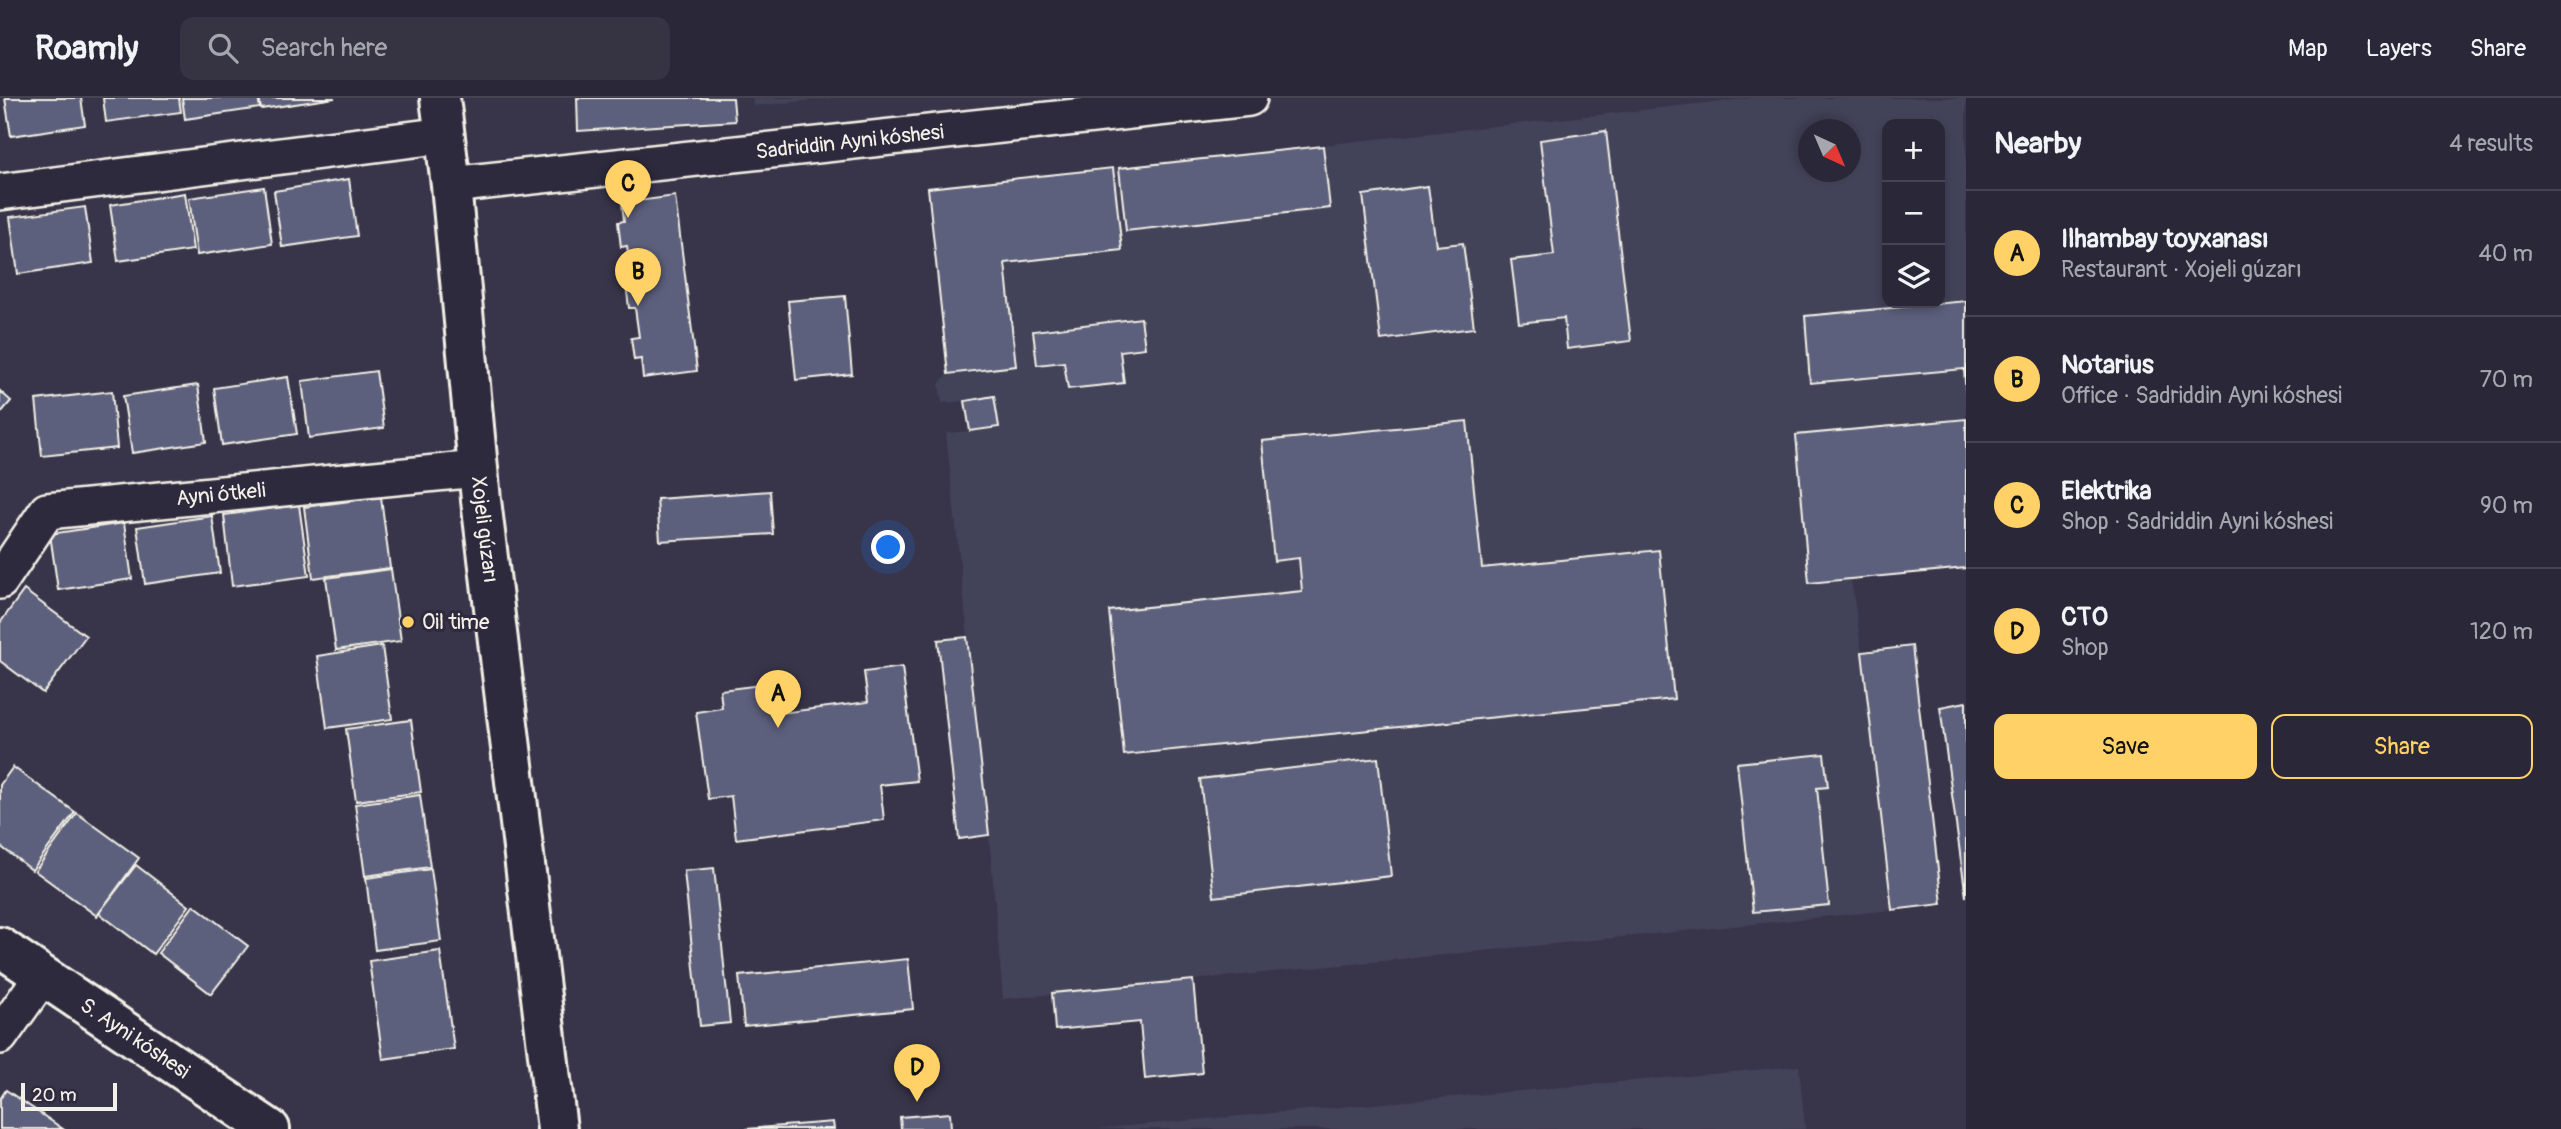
<!DOCTYPE html>
<meta charset="utf-8">
<style>
:root{--surface:#2a2838;--page:#363443;--text:#f1f3f6;--muted:#a5a6ae;--line:#464453;--accent:#ffd166}
body{margin:0;font-family:Pangolin,sans-serif;background:var(--page);color:var(--text)}
.controls{position:absolute;right:21px;top:21px;display:grid;overflow:hidden;border-radius:14px;box-shadow:0 4px 10px #0003}
.controls button{width:63px;height:63px;display:grid;place-items:center;padding:0;border:0;border-bottom:2px solid var(--line);background:var(--surface);color:var(--text);font:35px sans-serif}
.compass{position:absolute;left:1798px;top:21px;width:63px;height:63px;border-radius:50%;background:var(--surface);box-shadow:0 4px 10px #0003;rotate:136deg}
.scale{position:absolute;left:21px;bottom:18px;width:96px;box-sizing:border-box;padding-left:7px;border:4px solid #f4f1e8;border-top:0;font-size:19px;line-height:24px;white-space:nowrap;color:#f4f1e8;-webkit-text-stroke:5px #2f2a3d;paint-order:stroke}
.you{position:absolute;left:889px;top:450px;width:24px;height:24px;margin:-18px;border:5px solid #fff;border-radius:50%;background:#1a73e8;box-shadow:0 0 0 10px #1a73e833}
.badge{display:grid;place-items:center;width:46px;height:46px;border-radius:50%;background:var(--accent);color:#111;font-size:23px;font-weight:700}
.pin{position:absolute;translate:-50% -58px;filter:drop-shadow(0 2px 4px #0008)}
.pin::after{content:'';position:absolute;top:37px;width:24px;height:21px;background:inherit;clip-path:polygon(0 0,100% 0,50% 100%)}
.list{margin:0;padding:0;list-style:none}
h2{display:flex;justify-content:space-between;align-items:center;height:91px;margin:0;padding:0 28px;font-size:30px}
h2 small{font-size:23px;font-weight:400;color:var(--muted)}
.list li{display:grid;grid-template-columns:46px 1fr auto;gap:21px;align-items:center;box-sizing:border-box;height:126px;padding:0 28px;border-top:2px solid var(--line)}
.list b{display:block;font-size:26px;white-space:nowrap}
.list p{margin:0;font-size:23px;white-space:nowrap;color:var(--muted)}
.list em{font-size:23px;font-style:normal;color:var(--muted)}
.actions{display:flex;gap:14px;padding:21px 28px}
.actions a{flex:1;padding:16px 0;border:2px solid var(--accent);border-radius:14px;text-align:center;font-size:24px;color:var(--accent)}
.actions .main{background:var(--accent);color:#111}
.icon{flex:none;width:38px;height:38px;fill:none;stroke:currentColor;stroke-width:2;stroke-linecap:round;stroke-linejoin:round}
.map{position:relative;flex:none;width:1966px;height:1031px;overflow:hidden}
header{display:flex;align-items:center;gap:42px;box-sizing:border-box;height:98px;padding:0 35px;background:var(--surface);border-bottom:2px solid var(--line)}
header strong{font-size:33px}
nav{display:flex;gap:38px;margin-inline-start:auto;font-size:24px}
.search{width:490px;height:63px;background:var(--page);display:flex;align-items:center;gap:18px;box-sizing:border-box;padding:0 24px;border-radius:14px;color:var(--muted);font-size:26px}
main{display:flex}
aside{flex:1;background:var(--surface)}
.map>svg:first-child{display:block}
.built{fill:#434259;fill-rule:evenodd}
.building{fill:#5d617d;stroke:#f4f1e8;stroke-width:2}
.lines{fill:none;stroke-linecap:round;stroke-linejoin:round}
.street-casing{stroke:#f4f1e8;stroke-width:40}
.secondary-casing{stroke:#f4f1e8;stroke-width:44}
.primary-casing{stroke:#f4f1e8;stroke-width:44}
.street{stroke:#2f2a3d;stroke-width:35}
.secondary{stroke:#2f2a3d;stroke-width:38}
.primary{stroke:#2f2a3d;stroke-width:38}
.poi-dot{fill:#ffd166;stroke:#2f2a3d;stroke-width:2.5}
.labels{text-anchor:middle;dominant-baseline:central;stroke-width:6;stroke-linejoin:round;paint-order:stroke}
.street-label{font-size:21px;fill:#f4f1e8;stroke:#2f2a3d}
.poi-label{font-size:21px;fill:#f4f1e8;stroke:#2f2a3d;text-anchor:start}
</style>
<header>
<strong>Roamly</strong>
<div class="search"><svg class="icon" aria-label="search" viewBox="0 0 24 24"><circle cx="10" cy="10" r="6"/><path d="M15 15l6 6"/></svg>Search here</div>
<nav><a>Map</a><a>Layers</a><a>Share</a></nav>
</header>
<main>
<div class="map">
<svg width="1966" height="1031" viewBox="0 0 1966 1031">
<rect width="100%" height="100%" fill="#38354a"/>
<filter id="ink" filterUnits="userSpaceOnUse"><feTurbulence type="fractalNoise" baseFrequency=".0143" numOctaves="2"/><feDisplacementMap in="SourceGraphic" scale="14" xChannelSelector="R" yChannelSelector="G"/><feConvolveMatrix kernelMatrix="1 2 1 2 8 2 1 2 1" color-interpolation-filters="sRGB"/></filter>
<g filter="url(#ink)">
<g class="built">
<path d="M 752,0 L 835,0 L 753,8 Z"/>
<path d="M 1751,0 L 1966,0 L 1966,470 L 1851,481 L 1862,554 L 1892,812 L 1003,901 L 989,737 L 946,335 L 970,333 L 965,303 L 942,305 L 939,286 L 948,275 L 928,90 ZM 1887,26 L 1940,26 L 1940,205 L 1887,205 ZM 1808,32 L 1850,32 L 1850,74 L 1808,74 Z"/>
<path d="M 1799,968 L 1805,1031 L 1094,1031 Z"/>
</g>
<g class="building">
<path d="M 5,0 L 81,0 L 85,27 L 11,38 Z"/>
<path d="M 103,0 L 179,0 L 181,14 L 106,24 Z"/>
<path d="M 182,0 L 258,0 L 260,10 L 185,21 Z"/>
<path d="M 259,0 L 335,0 L 261,11 Z"/>
<path d="M 577,0 L 733,0 L 735,23 L 578,33 Z"/>
<path d="M 1606,33 L 1631,243 L 1567,251 L 1564,220 L 1519,225 L 1511,162 L 1554,157 L 1540,42 Z"/>
<path d="M 1323,48 L 1330,110 L 1126,133 L 1119,70 Z"/>
<path d="M 1113,70 L 1122,152 L 1005,165 L 1016,268 L 948,276 L 928,90 Z"/>
<path d="M 349,81 L 357,138 L 282,149 L 274,93 Z"/>
<path d="M 1428,88 L 1436,148 L 1463,145 L 1474,230 L 1381,242 L 1363,97 Z"/>
<path d="M 264,89 L 272,146 L 197,157 L 189,100 Z"/>
<path d="M 185,95 L 193,152 L 118,163 L 110,107 Z"/>
<path d="M 675,98 L 697,273 L 643,280 L 641,261 L 634,262 L 631,240 L 639,239 L 635,210 L 629,210 L 626,186 L 632,185 L 627,148 L 621,149 L 618,124 L 624,123 L 622,105 Z"/>
<path d="M 85,109 L 93,165 L 18,176 L 10,119 Z"/>
<path d="M 845,198 L 852,276 L 796,282 L 788,203 Z"/>
<path d="M 1966,203 L 1966,297 L 1964,271 L 1810,285 L 1805,218 Z"/>
<path d="M 1141,220 L 1145,250 L 1120,253 L 1124,285 L 1068,291 L 1064,264 L 1037,267 L 1033,233 Z"/>
<path d="M 376,273 L 384,330 L 309,340 L 302,283 Z"/>
<path d="M 288,279 L 297,336 L 222,347 L 214,290 Z"/>
<path d="M 198,287 L 206,344 L 132,355 L 123,298 Z"/>
<path d="M 0,293 L 11,303 L 0,316 Z"/>
<path d="M 112,293 L 117,350 L 42,358 L 36,302 Z"/>
<path d="M 994,298 L 999,329 L 970,333 L 965,303 Z"/>
<path d="M 1966,321 L 1966,470 L 1809,485 L 1796,337 Z"/>
<path d="M 1467,323 L 1482,470 L 1659,452 L 1674,601 L 1124,657 L 1109,513 L 1302,493 L 1299,460 L 1274,463 L 1262,343 Z"/>
<path d="M 770,393 L 773,436 L 660,443 L 657,401 Z"/>
<path d="M 381,399 L 390,470 L 313,480 L 304,409 Z"/>
<path d="M 299,407 L 309,478 L 232,488 L 224,417 Z"/>
<path d="M 212,418 L 220,475 L 145,486 L 137,429 Z"/>
<path d="M 124,425 L 132,481 L 58,492 L 50,436 Z"/>
<path d="M 391,471 L 401,543 L 336,552 L 326,480 Z"/>
<path d="M 24,492 L 86,538 L 43,595 L 0,563 L 0,525 Z"/>
<path d="M 967,539 L 989,737 L 959,741 L 938,542 Z"/>
<path d="M 382,548 L 392,621 L 327,630 L 317,558 Z"/>
<path d="M 1912,548 L 1942,806 L 1892,812 L 1862,554 Z"/>
<path d="M 902,569 L 917,683 L 880,687 L 884,722 L 736,741 L 731,698 L 708,701 L 696,614 L 722,610 L 720,592 L 769,586 L 773,616 L 868,604 L 864,574 Z"/>
<path d="M 1966,604 L 1966,799 L 1940,609 Z"/>
<path d="M 411,622 L 421,694 L 356,703 L 346,631 Z"/>
<path d="M 1824,656 L 1828,689 L 1817,690 L 1829,807 L 1753,814 L 1737,665 Z"/>
<path d="M 1378,660 L 1391,778 L 1214,799 L 1200,681 Z"/>
<path d="M 13,669 L 75,714 L 32,772 L 0,748 L 0,687 Z"/>
<path d="M 420,697 L 430,769 L 365,778 L 355,706 Z"/>
<path d="M 77,715 L 139,760 L 97,818 L 35,773 Z"/>
<path d="M 136,767 L 189,808 L 153,856 L 99,815 Z"/>
<path d="M 714,770 L 730,925 L 700,928 L 684,773 Z"/>
<path d="M 431,771 L 441,843 L 375,852 L 366,780 Z"/>
<path d="M 194,807 L 248,848 L 211,896 L 158,855 Z"/>
<path d="M 440,853 L 454,951 L 383,961 L 369,863 Z"/>
<path d="M 908,861 L 913,911 L 744,928 L 739,878 Z"/>
<path d="M 1193,882 L 1202,975 L 1145,981 L 1140,924 L 1055,932 L 1052,895 Z"/>
<path d="M 6,992 L 63,1031 L 0,1031 L 0,1001 Z"/>
<path d="M 950,1015 L 951,1031 L 901,1031 L 900,1019 Z"/>
<path d="M 833,1024 L 834,1031 L 746,1031 Z"/>
</g>
<g class="lines">
<defs>
<g id="street">
<path id="s1" d="M 451,87 L 1249,0"/>
<path d="M 0,94 L 445,37"/>
<path id="s2" d="M 0,483 L 47,413 L 477,371"/>
<path d="M 0,938 L 43,877"/>
</g>
<g id="secondary">
<path id="s3" d="M 0,849 L 270,1031"/>
</g>
<g id="primary">
<path id="s4" d="M 440,0 L 451,87 L 481,402 L 557,1031"/>
</g>
</defs>
<use href="#street" class="street-casing"/>
<use href="#secondary" class="secondary-casing"/>
<use href="#primary" class="primary-casing"/>
<use href="#street" class="street"/>
<use href="#secondary" class="secondary"/>
<use href="#primary" class="primary"/>
</g>
</g>
<circle class="poi-dot" cx="408" cy="524" r="7"/>
<g class="labels">
<g class="street-label">
<text stroke="none"><textPath href="#s1" startOffset="401">Sadriddin Ayni kóshesi</textPath></text>
<text stroke="none"><textPath href="#s2" startOffset="259">Ayni ótkeli</textPath></text>
<text stroke="none"><textPath href="#s4" startOffset="434">Xojeli gúzarı</textPath></text>
<text stroke="none"><textPath href="#s3" startOffset="163">S. Ayni kóshesi</textPath></text>
</g>
<g class="poi-label">
<text x="422" y="524">Oil time</text>
</g>
</g>
</svg>
<div class="controls">
<button>+</button>
<button>−</button>
<button><svg class="icon" aria-label="layers" viewBox="0 0 24 24"><path d="M12 4l9 5-9 5-9-5zM3 14l9 5 9-5"/></svg></button>
</div>
<svg class="compass" viewBox="-18 -18 36 36"><path d="M0-13l5 13h-10z" fill="#e53935"/><path d="M0 13l5-13h-10z" fill="#a5a6ae"/></svg>
<div class="scale">20 m</div>
<div class="you"></div>
<div class="pin badge" style="left:778px;top:630px">A</div>
<div class="pin badge" style="left:638px;top:208px">B</div>
<div class="pin badge" style="left:628px;top:120px">C</div>
<div class="pin badge" style="left:917px;top:1004px">D</div>
</div>
<aside>
<h2>Nearby<small>4 results</small></h2>
<ul class="list">
<li><span class="badge">A</span><div><b>Ilhambay toyxanası</b><p>Restaurant · Xojeli gúzarı</p></div><em>40 m</em></li>
<li><span class="badge">B</span><div><b>Notarius</b><p>Office · Sadriddin Ayni kóshesi</p></div><em>70 m</em></li>
<li><span class="badge">C</span><div><b>Elektrika</b><p>Shop · Sadriddin Ayni kóshesi</p></div><em>90 m</em></li>
<li><span class="badge">D</span><div><b>СТО</b><p>Shop</p></div><em>120 m</em></li>
</ul>
<div class="actions"><a class="main">Save</a><a>Share</a></div>
</aside>
</main>
